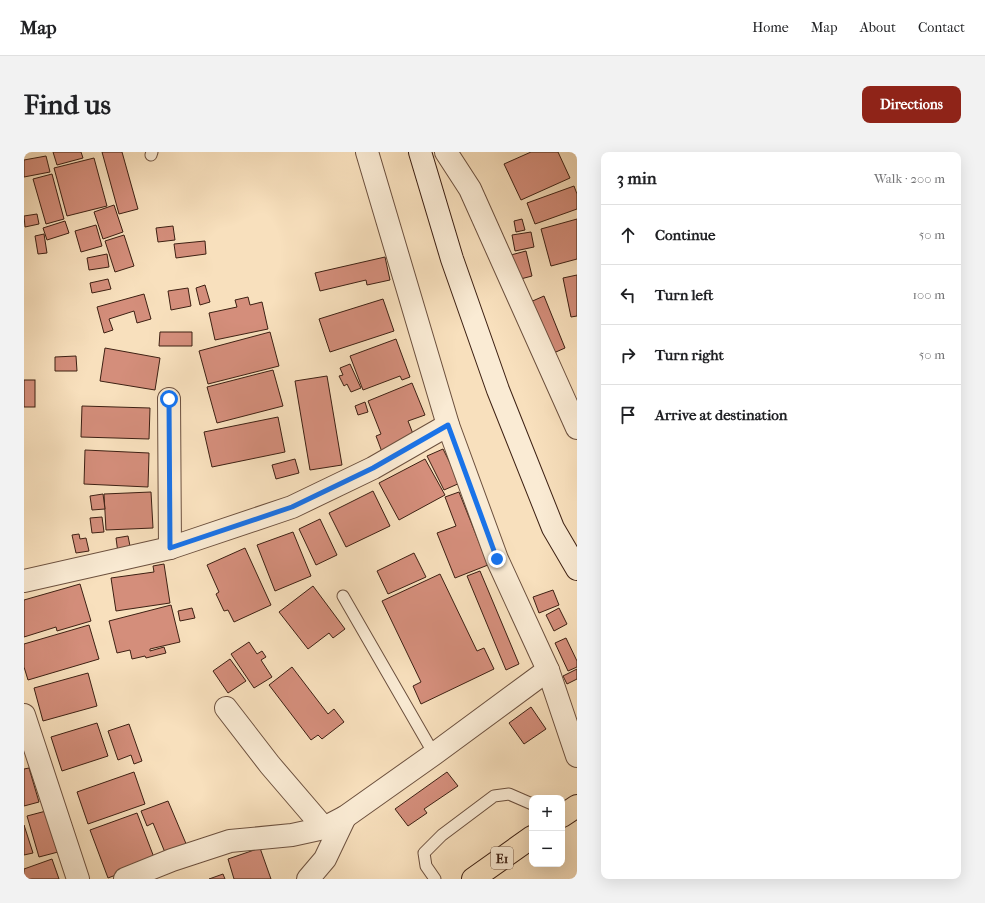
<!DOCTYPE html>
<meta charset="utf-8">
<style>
:root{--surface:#fff;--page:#f2f2f2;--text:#202124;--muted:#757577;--line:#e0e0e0;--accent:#8f2418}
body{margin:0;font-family:"IM FELL French Canon",serif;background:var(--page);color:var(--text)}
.controls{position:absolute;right:12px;bottom:12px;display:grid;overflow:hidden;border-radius:8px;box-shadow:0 4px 16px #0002}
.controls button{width:36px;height:36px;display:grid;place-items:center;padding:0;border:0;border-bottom:1px solid var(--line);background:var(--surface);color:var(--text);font:20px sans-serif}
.stop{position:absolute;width:12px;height:12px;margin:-9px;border:3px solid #1a73e8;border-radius:50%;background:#fff}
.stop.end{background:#1a73e8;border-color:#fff;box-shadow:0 1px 4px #0008}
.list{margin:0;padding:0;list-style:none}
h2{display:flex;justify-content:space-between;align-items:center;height:52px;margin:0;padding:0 16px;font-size:17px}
h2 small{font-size:13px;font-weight:400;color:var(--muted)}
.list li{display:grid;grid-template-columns:26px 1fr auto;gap:12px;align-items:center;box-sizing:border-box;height:60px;padding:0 16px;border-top:1px solid var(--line)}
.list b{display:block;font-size:15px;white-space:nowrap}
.list em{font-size:13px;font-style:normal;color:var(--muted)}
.icon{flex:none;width:22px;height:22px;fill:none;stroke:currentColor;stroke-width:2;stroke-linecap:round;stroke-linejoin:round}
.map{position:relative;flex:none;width:553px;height:727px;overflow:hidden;border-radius:8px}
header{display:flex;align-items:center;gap:24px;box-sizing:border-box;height:56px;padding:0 20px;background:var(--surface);border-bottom:1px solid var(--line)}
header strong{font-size:19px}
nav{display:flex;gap:22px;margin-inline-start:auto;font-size:14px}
.intro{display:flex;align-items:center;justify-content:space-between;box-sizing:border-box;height:96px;padding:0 24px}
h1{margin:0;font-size:28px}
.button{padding:10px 18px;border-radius:8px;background:var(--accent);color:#fff;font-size:14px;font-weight:700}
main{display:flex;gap:24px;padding:0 24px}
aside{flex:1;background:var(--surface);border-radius:8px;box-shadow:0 4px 16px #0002}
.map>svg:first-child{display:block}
.building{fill:#d48e7b;stroke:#3d2013}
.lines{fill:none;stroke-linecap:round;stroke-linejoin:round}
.service-casing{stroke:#6c503e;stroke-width:13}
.minor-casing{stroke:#6c503e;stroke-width:24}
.secondary-casing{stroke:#3d2013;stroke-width:24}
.motorway-casing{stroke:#3d2013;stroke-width:24}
.service{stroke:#faebd4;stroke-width:11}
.minor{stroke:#faebd4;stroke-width:22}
.secondary{stroke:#faebd4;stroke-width:22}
.motorway{stroke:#f8e0bd;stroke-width:22}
.route{stroke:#1a73e8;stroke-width:5}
.labels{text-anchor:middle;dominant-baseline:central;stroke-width:4;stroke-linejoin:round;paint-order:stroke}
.shield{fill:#faebd4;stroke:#765d4d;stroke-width:1}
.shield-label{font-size:13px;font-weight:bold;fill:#3d2013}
</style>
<header>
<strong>Map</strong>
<nav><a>Home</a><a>Map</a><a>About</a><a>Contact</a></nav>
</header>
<div class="intro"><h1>Find us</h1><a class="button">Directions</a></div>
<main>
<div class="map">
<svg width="553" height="727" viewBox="0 0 553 727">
<rect width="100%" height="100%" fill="#f8e0bd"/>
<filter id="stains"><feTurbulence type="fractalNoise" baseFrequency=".005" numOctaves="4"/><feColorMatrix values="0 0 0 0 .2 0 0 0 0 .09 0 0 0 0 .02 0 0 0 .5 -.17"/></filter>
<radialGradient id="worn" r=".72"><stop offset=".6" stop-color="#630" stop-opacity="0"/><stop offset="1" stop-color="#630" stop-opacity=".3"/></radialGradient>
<g class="building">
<path d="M 29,0 L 57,0 L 59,6 L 33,13 Z"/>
<path d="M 78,0 L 98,0 L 114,57 L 95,62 Z"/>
<path d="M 507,0 L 534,0 L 546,26 L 497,48 L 480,12 Z"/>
<path d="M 22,4 L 26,20 L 0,25 L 0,8 Z"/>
<path d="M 70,6 L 83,54 L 43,64 L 30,16 Z"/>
<path d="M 28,22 L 40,67 L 22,72 L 9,27 Z"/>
<path d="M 550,34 L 553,42 L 553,57 L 511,72 L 503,51 Z"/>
<path d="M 90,53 L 99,80 L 79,87 L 70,60 Z"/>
<path d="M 13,62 L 15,72 L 1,75 L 0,64 Z"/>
<path d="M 498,67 L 501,78 L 492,80 L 490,69 Z"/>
<path d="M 553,67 L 553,107 L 527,114 L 517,77 Z"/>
<path d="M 41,69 L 45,81 L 23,88 L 19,76 Z"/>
<path d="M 72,73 L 78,94 L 57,100 L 51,79 Z"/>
<path d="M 149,74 L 151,88 L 134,90 L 132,76 Z"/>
<path d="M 507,80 L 510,95 L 491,99 L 488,83 Z"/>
<path d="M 20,82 L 23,101 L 14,102 L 11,84 Z"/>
<path d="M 100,83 L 110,114 L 91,120 L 81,89 Z"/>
<path d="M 181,89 L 182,102 L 152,106 L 150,92 Z"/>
<path d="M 502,99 L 508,124 L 489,129 L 483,104 Z"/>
<path d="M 83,102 L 85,115 L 65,118 L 63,106 Z"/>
<path d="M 361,105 L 366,128 L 343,133 L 342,128 L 296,139 L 291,121 Z"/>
<path d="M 553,123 L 553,164 L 547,165 L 539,126 Z"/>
<path d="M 84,127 L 87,137 L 68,141 L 66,131 Z"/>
<path d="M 181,133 L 186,150 L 176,153 L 172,136 Z"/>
<path d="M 164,136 L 167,154 L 147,158 L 144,139 Z"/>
<path d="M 120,142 L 127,167 L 113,171 L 110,159 L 85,167 L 89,178 L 80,181 L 73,155 Z"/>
<path d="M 520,144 L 541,196 L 525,203 L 504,151 Z"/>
<path d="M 224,145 L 226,153 L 238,150 L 244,177 L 191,188 L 185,161 L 213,155 L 211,148 Z"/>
<path d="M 359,147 L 370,179 L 306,200 L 295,167 Z"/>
<path d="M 136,180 L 168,180 L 168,194 L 135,194 Z"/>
<path d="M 246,180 L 255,214 L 184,232 L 175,199 Z"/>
<path d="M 372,187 L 386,225 L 378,228 L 376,224 L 339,238 L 326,204 Z"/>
<path d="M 81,196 L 136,206 L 131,238 L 76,229 Z"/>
<path d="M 52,204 L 53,219 L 31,219 L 31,205 Z"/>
<path d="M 326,212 L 337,236 L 327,240 L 323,232 L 320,234 L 315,224 L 319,223 L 316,216 Z"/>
<path d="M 249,218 L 259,254 L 193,271 L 183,235 Z"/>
<path d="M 303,224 L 318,313 L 286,318 L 271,229 Z"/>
<rect x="0" y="228" width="11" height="27"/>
<path d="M 388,231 L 401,263 L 384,269 L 391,287 L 358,300 L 352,284 L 357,282 L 344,249 Z"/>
<path d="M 341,250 L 344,260 L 334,263 L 331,254 Z"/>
<path d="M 58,254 L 126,256 L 125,287 L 57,285 Z"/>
<path d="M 254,265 L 261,300 L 188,315 L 180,280 Z"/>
<path d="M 419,297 L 436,331 L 420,338 L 403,304 Z"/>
<path d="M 61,298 L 125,301 L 124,335 L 60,332 Z"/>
<path d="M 271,307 L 275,321 L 252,327 L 248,313 Z"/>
<path d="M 401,307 L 421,343 L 375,368 L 355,331 Z"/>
<path d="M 349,339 L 366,374 L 322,395 L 305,361 Z"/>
<path d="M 127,340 L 129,376 L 82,378 L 80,342 Z"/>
<path d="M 435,340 L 464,413 L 431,426 L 413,381 L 432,374 L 421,345 Z"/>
<path d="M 79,342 L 81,357 L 68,358 L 66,344 Z"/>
<path d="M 78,365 L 80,380 L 68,381 L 66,366 Z"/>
<path d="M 296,367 L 313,403 L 292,413 L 275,377 Z"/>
<path d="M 269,380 L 287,424 L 251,439 L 233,393 Z"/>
<path d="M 55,382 L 56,387 L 62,386 L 65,399 L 52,401 L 48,383 Z"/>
<path d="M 104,384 L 107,399 L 94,401 L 92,386 Z"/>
<path d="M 221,396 L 247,453 L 210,470 L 204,458 L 200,459 L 192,442 L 195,440 L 183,413 Z"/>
<path d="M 390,401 L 402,425 L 364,442 L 353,419 Z"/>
<path d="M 140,412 L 146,451 L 92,459 L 87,426 L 130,420 L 129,414 Z"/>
<path d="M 456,419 L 495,512 L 482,518 L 443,424 Z"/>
<path d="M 416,422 L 453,499 L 460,496 L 470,517 L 397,552 L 389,534 L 397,530 L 358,449 Z"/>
<path d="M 56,432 L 67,469 L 33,479 L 32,475 L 0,485 L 0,448 Z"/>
<path d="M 289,434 L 321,477 L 309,486 L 305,481 L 284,497 L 255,460 Z"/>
<path d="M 529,438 L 535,453 L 515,461 L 509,445 Z"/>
<path d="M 147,453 L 156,490 L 126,497 L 126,499 L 140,495 L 142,501 L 122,506 L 121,504 L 108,507 L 106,498 L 93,501 L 85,469 Z"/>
<path d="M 168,456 L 171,466 L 156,469 L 154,459 Z"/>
<path d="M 535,456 L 543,472 L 530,479 L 522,463 Z"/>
<path d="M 65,473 L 75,507 L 4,528 L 0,515 L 0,492 Z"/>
<path d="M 542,486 L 553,509 L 553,515 L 544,519 L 531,491 Z"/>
<path d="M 225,490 L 233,502 L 238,499 L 242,505 L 237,508 L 248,525 L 230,536 L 207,502 Z"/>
<path d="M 206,507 L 222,529 L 204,541 L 189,519 Z"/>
<path d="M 268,515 L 304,562 L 310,557 L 320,570 L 298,587 L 294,583 L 287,588 L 245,533 Z"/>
<path d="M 553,517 L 553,527 L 543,532 L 539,524 Z"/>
<path d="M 64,521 L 73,554 L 19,569 L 10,536 Z"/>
<path d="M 507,555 L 522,577 L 500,592 L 485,571 Z"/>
<path d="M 73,571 L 84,604 L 38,619 L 27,585 Z"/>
<path d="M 105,572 L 118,609 L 110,612 L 107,603 L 94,608 L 84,579 Z"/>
<path d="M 5,616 L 15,650 L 0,654 L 0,617 Z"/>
<path d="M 110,620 L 121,652 L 64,672 L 53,640 Z"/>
<path d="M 423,620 L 434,634 L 400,657 L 403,661 L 384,674 L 371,657 Z"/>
<path d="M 144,649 L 163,694 L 142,703 L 129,671 L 123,674 L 117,659 Z"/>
<path d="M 22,659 L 34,700 L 15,705 L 3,664 Z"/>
<path d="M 113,661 L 131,708 L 84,726 L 66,678 Z"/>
<path d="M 0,673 L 9,701 L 0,703 Z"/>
<path d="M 236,696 L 247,727 L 210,727 L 204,707 Z"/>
<path d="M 28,707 L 35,727 L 0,727 L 0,717 Z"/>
<path d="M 199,722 L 201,727 L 185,727 Z"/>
</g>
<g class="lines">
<defs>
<g id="service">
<path d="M 127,3 L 128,0"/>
<path d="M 319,444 L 410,602"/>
<path d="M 411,727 L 402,714 L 400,701 L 418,683 L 470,644 L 485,642 L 508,652"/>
</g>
<g id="minor">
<path d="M 343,0 L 424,273 L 473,407 L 524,518 L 553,604"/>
<path d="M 422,0 L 446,37 L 553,276"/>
<path d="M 145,247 L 146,396"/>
<path d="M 0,429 L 146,396 L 268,355 L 349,316 L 424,273"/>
<path d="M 202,556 L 246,613 L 300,676"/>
<path d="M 0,563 L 54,727"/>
<path d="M 101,727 L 148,708 L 206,689 L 268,683 L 300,676 L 321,665 L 410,602 L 524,518"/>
<path d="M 284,727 L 301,707 L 321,665"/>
</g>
<path id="secondary" d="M 396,0 L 428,107 L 474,238 L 529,376 L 553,417"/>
<g id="motorway">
<path d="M 538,664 L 553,654"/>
<path d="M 449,727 L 508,685"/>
</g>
</defs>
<use href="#service" class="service-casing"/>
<use href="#minor" class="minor-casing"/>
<use href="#secondary" class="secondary-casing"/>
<use href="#motorway" class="motorway-casing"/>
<use href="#service" class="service"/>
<use href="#minor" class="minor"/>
<use href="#secondary" class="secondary"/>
<use href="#motorway" class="motorway"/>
</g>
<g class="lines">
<path class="route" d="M 145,247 L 146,396 L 268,355 L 349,316 L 424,273 L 473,407"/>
</g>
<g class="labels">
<rect class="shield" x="467" y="695" width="22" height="22" rx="3"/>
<g class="shield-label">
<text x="478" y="706">E1</text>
</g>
</g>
<rect width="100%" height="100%" filter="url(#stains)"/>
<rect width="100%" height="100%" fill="url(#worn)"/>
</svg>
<div class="controls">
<button>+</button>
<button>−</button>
</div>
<div class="stop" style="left:145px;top:247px"></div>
<div class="stop end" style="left:473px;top:407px"></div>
</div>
<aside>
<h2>3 min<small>Walk · 200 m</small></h2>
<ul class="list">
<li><svg class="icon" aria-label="ahead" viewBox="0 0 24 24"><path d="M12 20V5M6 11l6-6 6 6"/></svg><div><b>Continue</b></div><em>50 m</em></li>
<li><svg class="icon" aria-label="left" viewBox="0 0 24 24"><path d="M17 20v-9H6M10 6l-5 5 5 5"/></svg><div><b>Turn left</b></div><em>100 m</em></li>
<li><svg class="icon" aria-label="right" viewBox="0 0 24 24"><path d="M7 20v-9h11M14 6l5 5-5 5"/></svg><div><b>Turn right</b></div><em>50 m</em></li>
<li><svg class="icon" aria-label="arrive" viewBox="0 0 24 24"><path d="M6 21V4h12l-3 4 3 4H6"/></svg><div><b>Arrive at destination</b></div></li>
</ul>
</aside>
</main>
